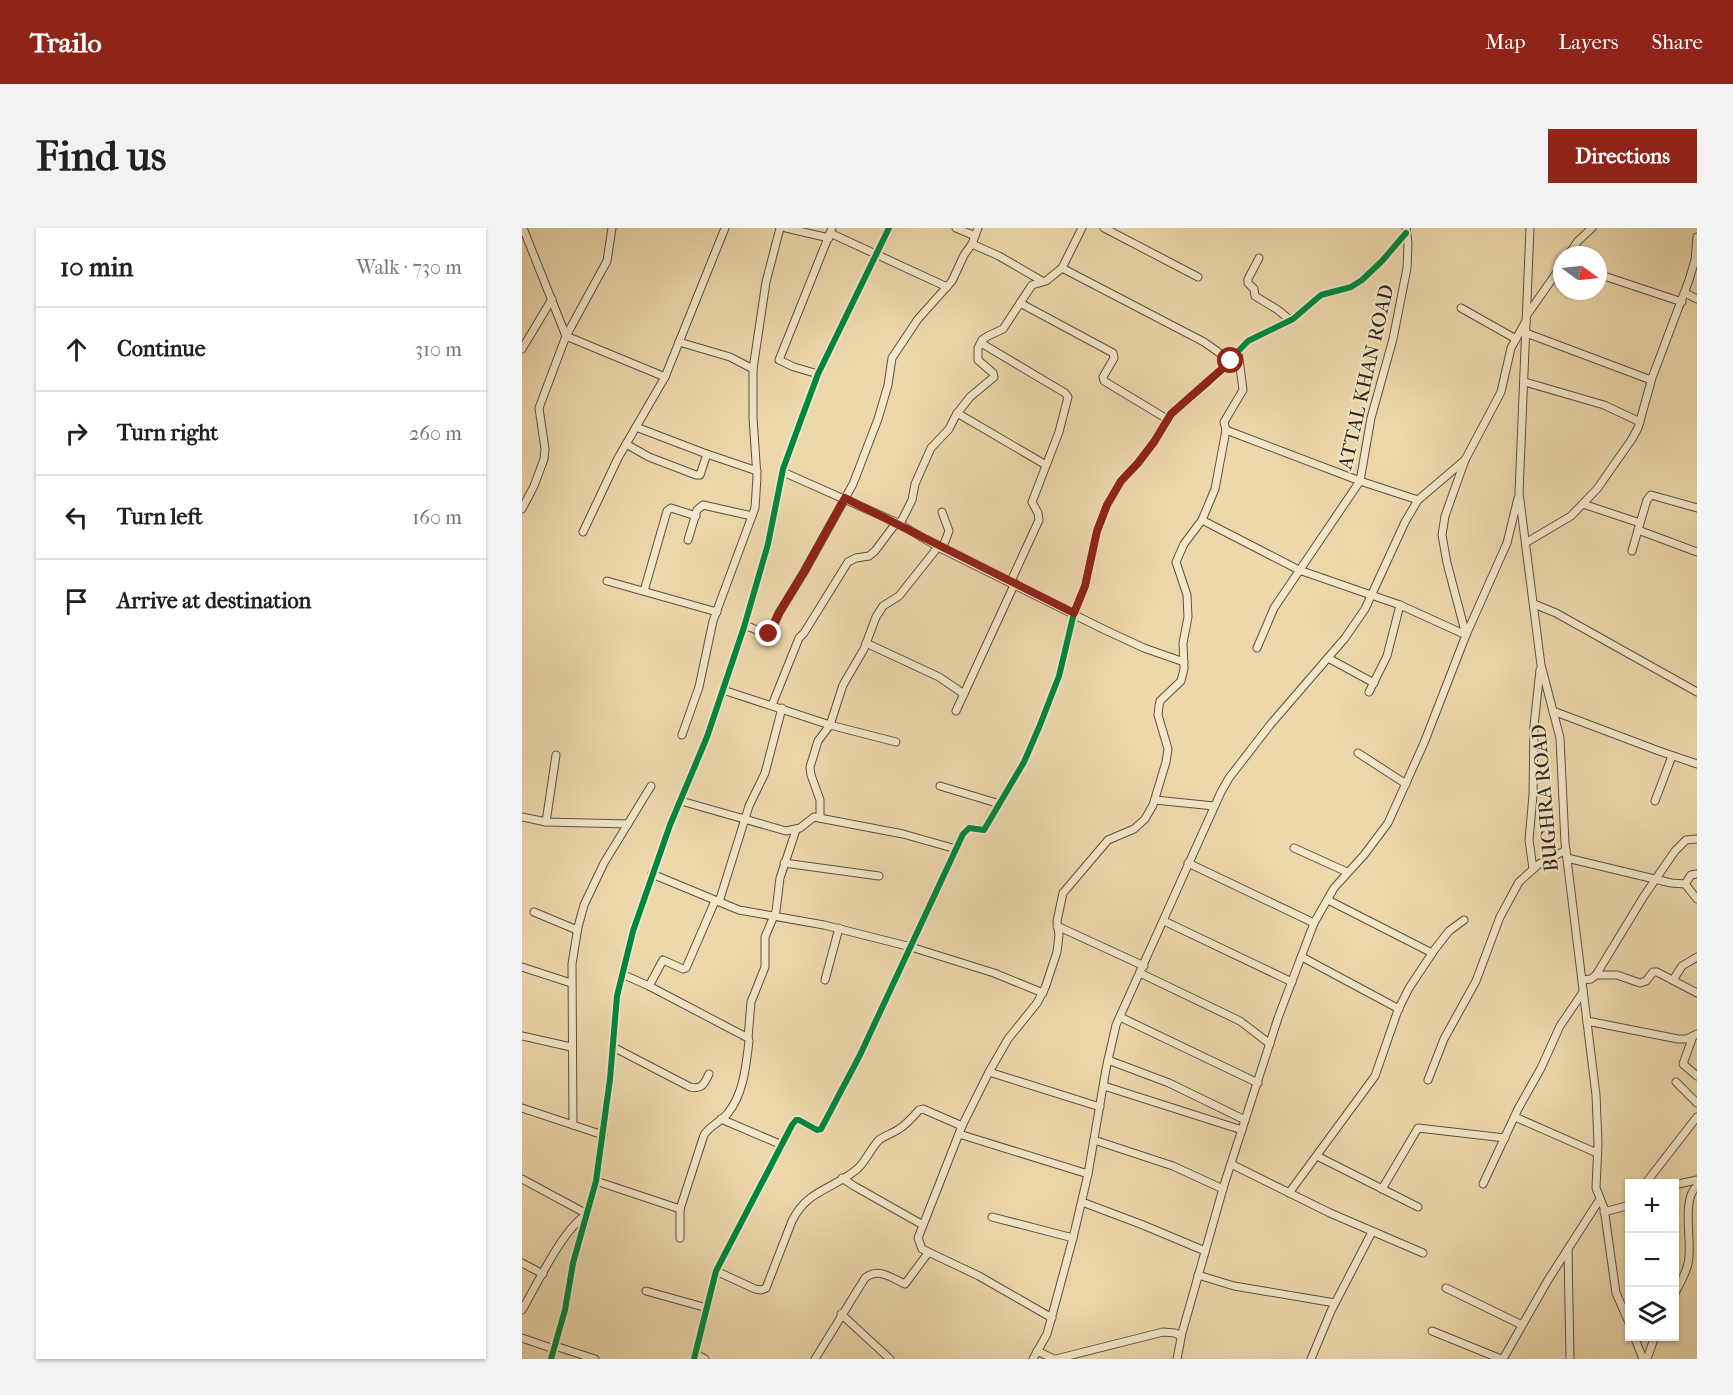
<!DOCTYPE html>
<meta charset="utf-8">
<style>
:root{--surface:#fff;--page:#f2f2f2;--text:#202124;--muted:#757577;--line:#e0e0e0;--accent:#8f2418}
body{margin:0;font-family:"IM FELL French Canon",serif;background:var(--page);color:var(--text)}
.controls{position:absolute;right:18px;bottom:18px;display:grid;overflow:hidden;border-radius:0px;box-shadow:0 2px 4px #0004}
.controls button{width:54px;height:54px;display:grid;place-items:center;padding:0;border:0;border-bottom:2px solid var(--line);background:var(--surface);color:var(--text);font:30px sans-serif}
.compass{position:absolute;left:1031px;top:18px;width:54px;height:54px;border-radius:50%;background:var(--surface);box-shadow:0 2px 4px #0004;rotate:105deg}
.stop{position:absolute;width:18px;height:18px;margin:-14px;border:4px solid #8f2418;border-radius:50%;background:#fff}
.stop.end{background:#8f2418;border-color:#fff;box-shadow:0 2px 6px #0008}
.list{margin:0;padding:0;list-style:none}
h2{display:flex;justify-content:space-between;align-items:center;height:78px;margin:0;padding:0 24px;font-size:26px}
h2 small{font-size:20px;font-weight:400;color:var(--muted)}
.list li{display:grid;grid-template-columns:39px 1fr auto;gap:18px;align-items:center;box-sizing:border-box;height:84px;padding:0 24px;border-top:2px solid var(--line)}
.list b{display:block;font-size:22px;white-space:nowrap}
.list em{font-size:20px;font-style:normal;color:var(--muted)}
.icon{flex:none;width:33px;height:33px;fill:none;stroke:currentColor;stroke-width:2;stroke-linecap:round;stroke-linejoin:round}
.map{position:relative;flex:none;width:1175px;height:1131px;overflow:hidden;border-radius:0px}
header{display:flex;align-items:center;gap:36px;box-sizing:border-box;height:84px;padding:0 30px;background:var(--accent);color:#fff}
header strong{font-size:28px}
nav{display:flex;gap:33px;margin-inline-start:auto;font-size:21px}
.intro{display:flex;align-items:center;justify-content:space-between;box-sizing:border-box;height:144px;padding:0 36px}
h1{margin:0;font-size:42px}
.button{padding:15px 27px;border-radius:0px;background:var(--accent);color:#fff;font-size:21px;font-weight:700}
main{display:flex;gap:36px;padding:0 36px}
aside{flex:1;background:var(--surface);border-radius:0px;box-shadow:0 2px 4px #0004}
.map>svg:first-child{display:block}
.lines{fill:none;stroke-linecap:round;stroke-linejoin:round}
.minor-casing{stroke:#5e503d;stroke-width:9}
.minor{stroke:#f3e6c9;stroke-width:7}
.cycleway-casing{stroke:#f3e6c9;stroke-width:10}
.cycleway{stroke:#00873e;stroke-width:6}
.route{stroke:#8f2418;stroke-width:8}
.labels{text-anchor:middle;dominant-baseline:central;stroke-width:4.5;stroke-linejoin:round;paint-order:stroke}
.street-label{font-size:20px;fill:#2e2318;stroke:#f3e6c9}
</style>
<header>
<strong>Trailo</strong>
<nav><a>Map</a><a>Layers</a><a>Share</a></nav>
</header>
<div class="intro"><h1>Find us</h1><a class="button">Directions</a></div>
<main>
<aside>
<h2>10 min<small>Walk · 730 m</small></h2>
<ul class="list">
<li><svg class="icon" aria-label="ahead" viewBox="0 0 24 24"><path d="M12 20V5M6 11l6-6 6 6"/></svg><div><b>Continue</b></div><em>310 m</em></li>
<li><svg class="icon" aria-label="right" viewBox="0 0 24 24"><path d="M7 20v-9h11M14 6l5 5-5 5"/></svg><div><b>Turn right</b></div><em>260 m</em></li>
<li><svg class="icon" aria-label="left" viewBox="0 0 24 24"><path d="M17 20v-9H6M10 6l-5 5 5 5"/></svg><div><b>Turn left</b></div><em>160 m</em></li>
<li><svg class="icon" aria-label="arrive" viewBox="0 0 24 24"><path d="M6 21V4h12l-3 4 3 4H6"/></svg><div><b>Arrive at destination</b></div></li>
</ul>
</aside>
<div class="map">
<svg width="1175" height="1131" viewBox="0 0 1175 1131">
<rect width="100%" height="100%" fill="#edd8ac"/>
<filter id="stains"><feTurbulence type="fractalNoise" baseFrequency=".00333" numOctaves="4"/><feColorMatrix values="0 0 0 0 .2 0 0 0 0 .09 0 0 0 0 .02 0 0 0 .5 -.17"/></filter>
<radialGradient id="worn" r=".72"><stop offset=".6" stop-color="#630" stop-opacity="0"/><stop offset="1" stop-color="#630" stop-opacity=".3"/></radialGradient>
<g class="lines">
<defs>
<g id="minor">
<path d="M 1,0 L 44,108 L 143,149"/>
<path d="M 264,0 L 307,10"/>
<path d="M 434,0 L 453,8"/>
<path d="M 582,0 L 676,49"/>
<path d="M 1008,0 L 997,265 L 1019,437 L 1038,510 L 1043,615 L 1074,867 L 1076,915 L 1074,960 L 1082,980 L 1094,1065 L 1108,1097"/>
<path d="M 308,5 L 425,59"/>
<path d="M 450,16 L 477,28 L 520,53"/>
<path d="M 1046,27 L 1056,13 L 1070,0"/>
<path d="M 737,30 L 726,51 L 726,55 L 732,61 L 733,68 L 756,82 L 768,92"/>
<path d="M 540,40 L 682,114 L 709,133"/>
<path d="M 1076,46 L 1160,74"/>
<path d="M 1163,65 L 1175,71"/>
<path d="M 498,75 L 591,125 L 592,130 L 581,149 L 582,153 L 645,191"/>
<path d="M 939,80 L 994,111"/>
<path d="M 1005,87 L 1040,37"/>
<path d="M 1004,105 L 1129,152"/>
<path d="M 157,114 L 208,129 L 231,141"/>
<path d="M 459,115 L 543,165 L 546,169 L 537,204 L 510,274 L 516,285 L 517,292 L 489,353"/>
<path d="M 0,121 L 30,71"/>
<path d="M 296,146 L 272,139 L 257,132 L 310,0"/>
<path d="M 1003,154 L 1082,177 L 1118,194"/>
<path d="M 435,185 L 524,237"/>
<path d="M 114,199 L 182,225 L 235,243"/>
<path d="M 704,202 L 838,253 L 896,272"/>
<path d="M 104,216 L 127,229 L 174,247 L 178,247 L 185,226"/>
<path d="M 261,244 L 376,295 L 416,319 L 581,401 L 622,420 L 662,434"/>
<path d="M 1061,276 L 1118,295 L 1116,302 L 1175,324"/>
<path d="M 0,281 L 12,258 L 22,231 L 23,221 L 17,180 L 44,108 L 85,33 L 90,0"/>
<path d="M 420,284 L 427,303 L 420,321"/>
<path d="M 680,292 L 777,342 L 878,377 L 944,407"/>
<path d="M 1118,295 L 1125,272 L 1129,267 L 1175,280"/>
<path d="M 61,304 L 96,230 L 143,149 L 203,0"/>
<path d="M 166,312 L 175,282 L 181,277 L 230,288"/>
<path d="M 1005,314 L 1049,288 L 1075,261 L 1110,211 L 1116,200 L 1130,150 L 1167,52 L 1173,32 L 1175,9"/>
<path d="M 1110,323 L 1116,302"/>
<path d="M 85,353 L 195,384"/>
<path d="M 122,363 L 145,283 L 149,280 L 174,288"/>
<path d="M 1012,376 L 1034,385 L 1175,464"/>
<path d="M 223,397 L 244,406 L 250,401 L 257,385 L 282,344 L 331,256 L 356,191 L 366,157 L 370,130 L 396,91 L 430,53 L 442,27 L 450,16 L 456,0"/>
<path d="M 944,407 L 925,335 L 920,307 L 923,288 L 943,232 L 979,164 L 989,120 L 1004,93"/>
<path d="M 344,415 L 417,449 L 442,466"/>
<path d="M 735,420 L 752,380 L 838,253 L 849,190 L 871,111 L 885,40 L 886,15 L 884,0"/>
<path d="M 806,430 L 852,455"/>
<path d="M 201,462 L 308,497 L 374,514"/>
<path d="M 847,464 L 865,428 L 878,377"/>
<path d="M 250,477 L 277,410 L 282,405 L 326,334 L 334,330 L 347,328 L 353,323 L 371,299 L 380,292 L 390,272 L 393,256 L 409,220 L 427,201 L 434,187 L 448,169 L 472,149 L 471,145 L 456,132 L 456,120 L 460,112 L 466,108 L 481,101 L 510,57 L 524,53 L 540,40 L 560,0"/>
<path d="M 434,483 L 493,355"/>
<path d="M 1031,483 L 1137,523 L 1175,536"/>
<path d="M 160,507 L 177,459 L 191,393 L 233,280 L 235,249 L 231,190 L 231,141 L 244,54 L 258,0"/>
<path d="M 836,525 L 884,556"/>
<path d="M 418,558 L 478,576"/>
<path d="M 633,572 L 692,578"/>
<path d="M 159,573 L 264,603 L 278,600 L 292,589 L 381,606 L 434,621"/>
<path d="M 1133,573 L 1150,528"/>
<path d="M 0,589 L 24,594 L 106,596"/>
<path d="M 298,590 L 298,572 L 289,547 L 288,539 L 296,513 L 308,497 L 321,457 L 342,421 L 354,389 L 361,378 L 377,368 L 416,319"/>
<path d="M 24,594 L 34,527"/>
<path d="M 772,620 L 825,644"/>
<path d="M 1045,630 L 1149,655 L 1163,656 L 1175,671"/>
<path d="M 262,635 L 357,648"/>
<path d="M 666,635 L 792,695"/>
<path d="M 1011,641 L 1007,612 L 1011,567 L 1012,498 L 1018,442"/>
<path d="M 130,646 L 217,682 L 302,697 L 389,719 L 472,745 L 521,765"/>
<path d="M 1163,656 L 1169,647 L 1175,646"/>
<path d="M 806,672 L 910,725"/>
<path d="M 197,674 L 227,578 L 243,545 L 260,480"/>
<path d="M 12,684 L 55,702"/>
<path d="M 642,693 L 770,754"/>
<path d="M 535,698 L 622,738"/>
<path d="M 780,729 L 877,781"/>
<path d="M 0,739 L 49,755"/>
<path d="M 618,745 L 718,793 L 748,816"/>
<path d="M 1074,747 L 1095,747 L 1118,755 L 1124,753 L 1131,744 L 1135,744 L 1175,765"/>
<path d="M 303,752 L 317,700"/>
<path d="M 1060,752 L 1069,751 L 1074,747 L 1122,668 L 1153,623 L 1164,612 L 1175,611"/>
<path d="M 1151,752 L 1160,738 L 1175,729"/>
<path d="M 127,758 L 141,732 L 161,741 L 164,740 L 193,673"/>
<path d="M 598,789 L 736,855"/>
<path d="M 1065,793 L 1156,811 L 1165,811 L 1175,806"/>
<path d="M 0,808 L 49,819"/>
<path d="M 1171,808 L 1161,836 L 1175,848"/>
<path d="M 226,810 L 229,774 L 243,739 L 243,709 L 254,683 L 258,650 L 274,602"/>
<path d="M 91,819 L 168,859 C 180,862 182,856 187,846"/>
<path d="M 586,832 L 647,855 L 723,892"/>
<path d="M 467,844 L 578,879"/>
<path d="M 906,852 L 922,811 L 954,753 L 978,689 L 997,654 L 1017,636 L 1044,622"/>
<path d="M 1154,854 L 1175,875"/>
<path d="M 582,858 L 720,902"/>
<path d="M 0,880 L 81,907"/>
<path d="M 993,889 L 1075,925"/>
<path d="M 199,891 L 260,917"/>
<path d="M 51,897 L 50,736 L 56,699 L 62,677 L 82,635 L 129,558"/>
<path d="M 437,906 L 566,946"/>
<path d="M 572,912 L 651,938 L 701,961"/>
<path d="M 795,928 L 896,979"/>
<path d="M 709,936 L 808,985 L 901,1025"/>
<path d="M 320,950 L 332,958 L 401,997"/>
<path d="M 0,951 L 65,986"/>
<path d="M 74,953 L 158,981 L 182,907 C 188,897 199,894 206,885 C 222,865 224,837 227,813 L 226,810 L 127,758 L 100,746"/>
<path d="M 961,956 L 996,881 L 1019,840 L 1038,798 L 1061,764"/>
<path d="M 1123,956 L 1175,889"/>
<path d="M 1152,957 L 1175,952"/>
<path d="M 860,961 L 896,900 L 983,910"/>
<path d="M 767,965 L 853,848 L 876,782 L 887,760 L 913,721 L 927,703 L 942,692"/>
<path d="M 560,974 L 621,997 L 683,1023"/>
<path d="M 1082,984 L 1108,977"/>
<path d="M 470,989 L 551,1010"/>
<path d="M 158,1010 L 158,981"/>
<path d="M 1046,1021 L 1048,1131"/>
<path d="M 0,1035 L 21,1046"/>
<path d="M 194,1043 L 233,1061 L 239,1062 L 244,1060 L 270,993 C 285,962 311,961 334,942 C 344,934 348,921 357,912 C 363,907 370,906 377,901 C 385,896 391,889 397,882 L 401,881 L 440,898"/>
<path d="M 676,1047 L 712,1058 L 813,1075"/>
<path d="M 924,1060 L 1000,1097"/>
<path d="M 124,1063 L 185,1080"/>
<path d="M 1152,1067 C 1158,1055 1167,1041 1167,1027 C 1169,1009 1160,970 1175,958"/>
<path d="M 0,1082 C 16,1055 40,1002 65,986"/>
<path d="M 319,1086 L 368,1131"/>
<path d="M 530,1090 L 457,1048 L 400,1021 L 396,1010 L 440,898 L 467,844 L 486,811 L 515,775 L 523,760 L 535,724 L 537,707 L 535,693 L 541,665 L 586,612 L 612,601 L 623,591 L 631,577 L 644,534 L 646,521 L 636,487 L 637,478 L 638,473 L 659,453 L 662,441 L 661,415 L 666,389 L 665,367 L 654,334 L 662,316 L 680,292 L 693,261 L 704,202 L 702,194 L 721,162 L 716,123"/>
<path d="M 910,1103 L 979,1131"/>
<path d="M 1112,1108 L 1121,1131"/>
<path d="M 0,1110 L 32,1121"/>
<path d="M 33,1118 L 73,1131"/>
<path d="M 515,1123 L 532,1131"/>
<path d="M 174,1126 L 183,1131"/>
<path d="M 29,1131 L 43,1082 L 51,1035 L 74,953 L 88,851 L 95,768 L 111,703 L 148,597 L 185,509 L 222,399 L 246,316 L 261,241 L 280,189 L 296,146 L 367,0"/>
<path d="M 172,1131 L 194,1043 L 270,897 L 274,892 L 277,892 L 295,902 L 299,901 L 338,827 L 441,606 L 447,600 L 462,602 L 502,534 L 518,497 L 537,448 L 552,385 L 563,358 L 575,303 L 585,277 L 599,253 L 616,235 L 632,214 L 649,186 L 686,155 L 726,113 L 771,91 L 799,67 L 829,59 L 840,52 L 860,33 L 884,5"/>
<path d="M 293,1131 L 343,1050 C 357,1039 369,1050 383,1056 L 406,1025"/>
<path d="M 511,1131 L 525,1106 L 551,1010 L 566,946 L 584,841 L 594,797 L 699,564 L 707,550 L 748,497 L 823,410 L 843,381 L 883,294 L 896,272 L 943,232"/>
<path d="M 534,1131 L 641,1104 L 653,1105 L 659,1108"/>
<path d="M 655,1131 L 660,1105 L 702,957 L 756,790 L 792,695 L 812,660 L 842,627 L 866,595 L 902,515 L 944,407 L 985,315 L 996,270"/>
<path d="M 789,1131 L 809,1083 L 850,1004"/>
<path d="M 981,1131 L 1026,1052 L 1078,971"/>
<path d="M 1125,1131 L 1133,1108"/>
</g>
</defs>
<use href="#minor" class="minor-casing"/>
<use href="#minor" class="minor"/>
<defs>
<g id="cycleway">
<path d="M 29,1131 L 43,1082 L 51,1035 L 74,953 L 88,851 L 95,768 L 111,703 L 148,597 L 185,509 L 222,399 L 246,316 L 261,241 L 280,189 L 296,146 L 367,0"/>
<path d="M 172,1131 L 194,1043 L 270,897 L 274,892 L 277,892 L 295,902 L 299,901 L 338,827 L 441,606 L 447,600 L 462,602 L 502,534 L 518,497 L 537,448 L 552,385 L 563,358 L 575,303 L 585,277 L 599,253 L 616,235 L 632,214 L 649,186 L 686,155 L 726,113 L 771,91 L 799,67 L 829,59 L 840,52 L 860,33 L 884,5"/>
</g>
</defs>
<use href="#cycleway" class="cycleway-casing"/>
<use href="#cycleway" class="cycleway"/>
</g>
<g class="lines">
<path class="route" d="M 247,406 L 257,385 L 282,344 L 323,270 L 552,385 L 563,358 L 575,303 L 585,277 L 599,253 L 616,235 L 632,214 L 649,186 L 709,133"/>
</g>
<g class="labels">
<g class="street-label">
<text transform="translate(844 149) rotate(-77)">ATTAL KHAN ROAD</text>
<text transform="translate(1023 570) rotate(-95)">BUGHRA ROAD</text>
</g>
</g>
<rect width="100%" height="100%" filter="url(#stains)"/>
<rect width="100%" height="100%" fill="url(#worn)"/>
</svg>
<div class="controls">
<button>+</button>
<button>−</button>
<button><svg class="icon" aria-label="layers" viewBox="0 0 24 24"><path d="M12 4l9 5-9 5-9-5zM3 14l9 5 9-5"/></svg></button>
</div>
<svg class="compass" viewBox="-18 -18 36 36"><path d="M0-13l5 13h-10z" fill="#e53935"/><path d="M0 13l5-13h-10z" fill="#757577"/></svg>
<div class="stop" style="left:709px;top:133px"></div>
<div class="stop end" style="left:247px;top:406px"></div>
</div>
</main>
